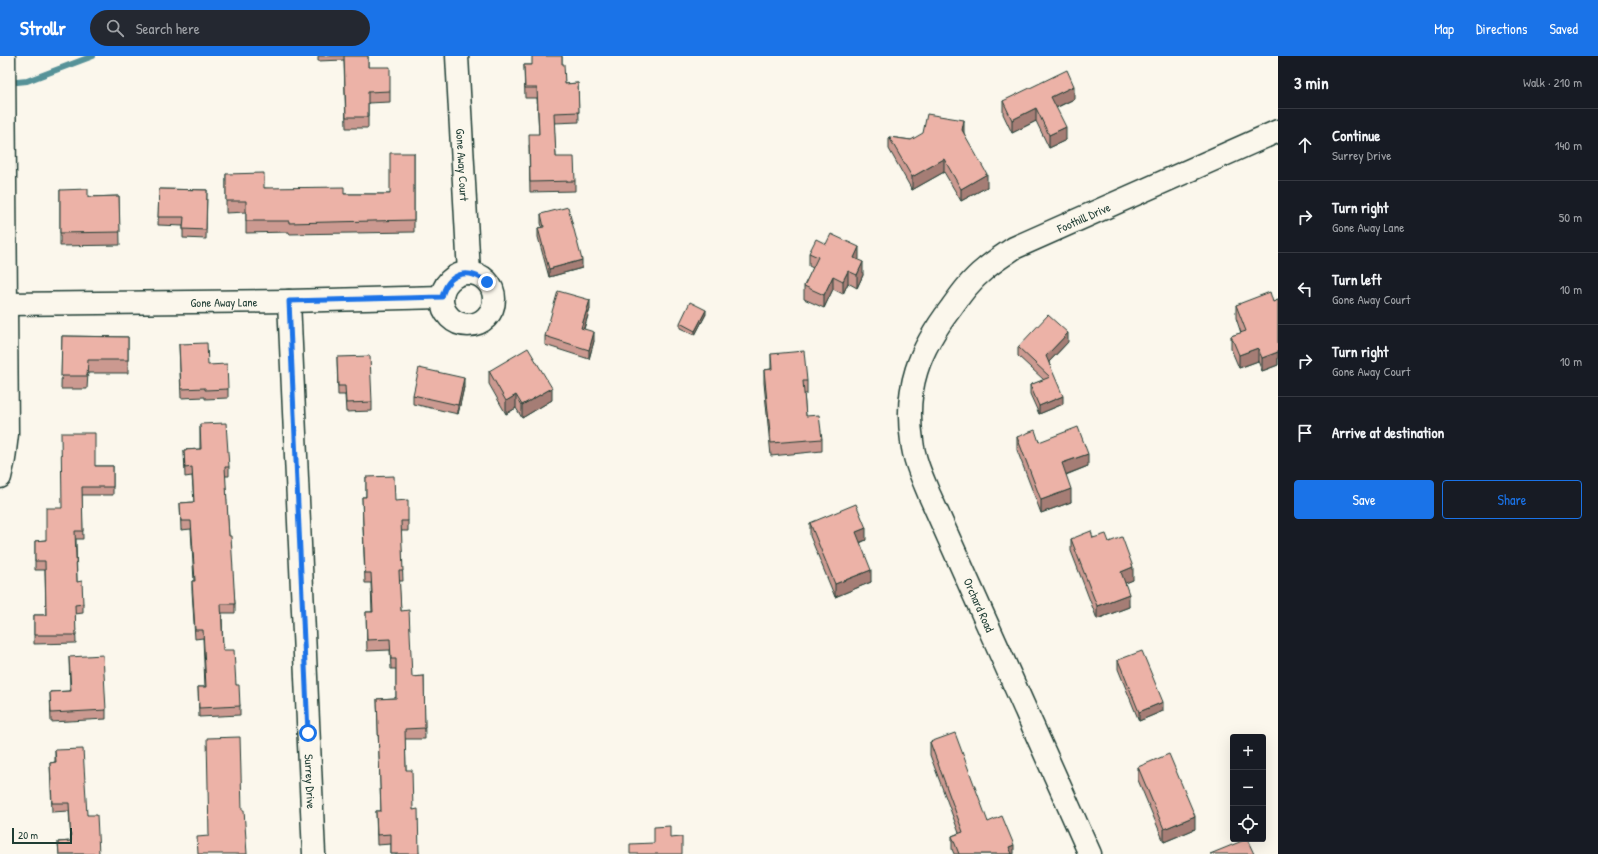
<!DOCTYPE html>
<meta charset="utf-8">
<style>
:root{--surface:#171b24;--page:#242831;--text:#f1f3f6;--muted:#9ea1a6;--line:#363941;--accent:#1a73e8}
body{margin:0;font-family:"Patrick Hand",sans-serif;background:var(--page);color:var(--text)}
.controls{position:absolute;right:12px;bottom:12px;display:grid;overflow:hidden;border-radius:4px;box-shadow:0 4px 16px #0002}
.controls button{width:36px;height:36px;display:grid;place-items:center;padding:0;border:0;border-bottom:1px solid var(--line);background:var(--surface);color:var(--text);font:20px sans-serif}
.scale{position:absolute;left:12px;bottom:10px;width:60px;box-sizing:border-box;padding-left:4px;border:2px solid #1f3d34;border-top:0;font-size:11px;line-height:14px;white-space:nowrap;color:#1f3d34;-webkit-text-stroke:3px #fbf7ec;paint-order:stroke}
.stop{position:absolute;width:12px;height:12px;margin:-9px;border:3px solid #1a73e8;border-radius:50%;background:#fff}
.stop.end{background:#1a73e8;border-color:#fff;box-shadow:0 1px 4px #0008}
.list{margin:0;padding:0;list-style:none}
h2{display:flex;justify-content:space-between;align-items:center;height:52px;margin:0;padding:0 16px;font-size:17px}
h2 small{font-size:13px;font-weight:400;color:var(--muted)}
.list li{display:grid;grid-template-columns:26px 1fr auto;gap:12px;align-items:center;box-sizing:border-box;height:72px;padding:0 16px;border-top:1px solid var(--line)}
.list b{display:block;font-size:15px;white-space:nowrap}
.list p{margin:0;font-size:13px;white-space:nowrap;color:var(--muted)}
.list em{font-size:13px;font-style:normal;color:var(--muted)}
.actions{display:flex;gap:8px;padding:12px 16px}
.actions a{flex:1;padding:9px 0;border:1px solid var(--accent);border-radius:4px;text-align:center;font-size:14px;color:var(--accent)}
.actions .main{background:var(--accent);color:#fff}
.icon{flex:none;width:22px;height:22px;fill:none;stroke:currentColor;stroke-width:2;stroke-linecap:round;stroke-linejoin:round}
.map{position:relative;flex:none;width:1278px;height:798px;overflow:hidden}
header{display:flex;align-items:center;gap:24px;box-sizing:border-box;height:56px;padding:0 20px;background:var(--accent);color:#fff}
header strong{font-size:19px}
nav{display:flex;gap:22px;margin-inline-start:auto;font-size:14px}
.search{width:280px;height:36px;background:var(--page);display:flex;align-items:center;gap:10px;box-sizing:border-box;padding:0 14px;border-radius:22px;color:var(--muted);font-size:15px}
main{display:flex}
aside{flex:1;background:var(--surface)}
.map>svg:first-child{display:block}
.lines{fill:none;stroke-linecap:round;stroke-linejoin:round}
.stream{stroke:#579298;stroke-width:6}
.minor-casing{stroke:#1f3d34;stroke-width:25}
.minor{stroke:#fbf7ec;stroke-width:22}
.wall{fill:#cb9990;stroke:#1f3d34}
.shaded-wall{fill:#a57d75;stroke:#1f3d34}
.building{fill:#ecb2a7;stroke:#1f3d34}
.route{stroke:#1a73e8;stroke-width:5}
.labels{text-anchor:middle;dominant-baseline:central;stroke-width:3;stroke-linejoin:round;paint-order:stroke}
.street-label{font-size:12px;fill:#1f3d34;stroke:#fbf7ec}
</style>
<header>
<strong>Strollr</strong>
<div class="search"><svg class="icon" aria-label="search" viewBox="0 0 24 24"><circle cx="10" cy="10" r="6"/><path d="M15 15l6 6"/></svg>Search here</div>
<nav><a>Map</a><a>Directions</a><a>Saved</a></nav>
</header>
<main>
<div class="map">
<svg width="1278" height="798" viewBox="0 0 1278 798">
<rect width="100%" height="100%" fill="#fbf7ec"/>
<filter id="ink" filterUnits="userSpaceOnUse"><feTurbulence type="fractalNoise" baseFrequency=".025" numOctaves="2"/><feDisplacementMap in="SourceGraphic" scale="8" xChannelSelector="R" yChannelSelector="G"/><feConvolveMatrix kernelMatrix="1 2 1 2 8 2 1 2 1" color-interpolation-filters="sRGB"/></filter>
<g filter="url(#ink)">
<g class="lines">
<path class="stream" d="M 7,27 L 27,25 L 93,0"/>
<defs>
<g id="minor">
<path id="s1" d="M 457,0 L 469,217"/>
<circle cx="468" cy="243" r="26"/>
<path id="s2" d="M 289,245 L 314,798"/>
<path id="s3" d="M 6,248 L 289,245 L 442,241"/>
<path d="M 0,421 L 4,403 L 7,378 L 4,0"/>
<path id="s4" d="M 1090,798 L 929,438 C 922,421 914,404 912,385 C 904,332 919,294 951,252 C 961,238 971,224 985,213 C 994,205 1004,199 1014,192 L 1278,75"/>
</g>
</defs>
<use href="#minor" class="minor-casing"/>
<use href="#minor" class="minor"/>
</g>
<g class="wall">
<path d="M 318,0 L 368,0 L 368,11 L 390,35 L 390,46 L 368,47 L 368,72 L 346,72 L 344,4 L 318,5 Z"/>
<path d="M 562,0 L 562,8 L 565,28 L 578,27 L 579,66 L 554,67 L 556,101 L 575,125 L 575,135 L 530,136 L 529,89 L 539,78 L 537,42 L 525,42 L 524,9 L 532,9 Z"/>
<path d="M 1074,43 L 1056,52 L 1066,84 L 1049,92 L 1036,65 L 1012,77 L 1003,58 L 1003,45 Z"/>
<path d="M 964,77 L 987,131 L 961,145 L 944,116 L 912,134 L 889,93 L 889,81 L 911,84 Z"/>
<path d="M 414,97 L 414,176 L 289,178 L 289,176 L 246,177 L 246,156 L 226,157 L 226,118 L 264,132 L 344,138 L 390,138 Z"/>
<path d="M 159,133 L 207,134 L 206,183 L 183,182 L 183,170 L 158,169 Z"/>
<path d="M 60,134 L 88,141 L 119,140 L 120,189 L 60,190 Z"/>
<path d="M 541,158 L 582,212 L 549,221 L 538,181 L 538,172 L 542,171 L 541,167 Z"/>
<path d="M 809,197 L 859,204 L 863,219 L 857,232 L 848,227 L 843,238 L 833,233 L 824,252 L 804,243 L 804,230 L 813,212 L 809,210 Z"/>
<path d="M 1278,244 L 1278,309 L 1262,315 L 1258,305 L 1239,312 L 1231,293 L 1231,280 L 1241,277 L 1236,262 L 1236,249 L 1273,246 Z"/>
<path d="M 590,253 L 584,273 L 594,285 L 589,303 L 545,289 L 545,280 Z"/>
<path d="M 706,258 L 695,279 L 680,272 L 680,267 Z"/>
<path d="M 62,280 L 128,281 L 128,317 L 88,317 L 87,333 L 61,333 Z"/>
<path d="M 1068,286 L 1049,306 L 1063,348 L 1039,358 L 1030,338 L 1030,329 L 1044,324 L 1018,300 L 1018,291 Z"/>
<path d="M 179,288 L 208,309 L 228,333 L 228,342 L 205,343 L 205,341 L 181,342 Z"/>
<path d="M 771,298 L 807,325 L 807,338 L 804,338 L 806,360 L 822,383 L 822,395 L 771,400 L 764,327 L 764,314 L 771,313 Z"/>
<path d="M 337,301 L 372,346 L 372,355 L 346,356 L 345,339 L 338,339 Z"/>
<path d="M 489,315 L 552,344 L 522,362 L 516,352 L 506,358 L 489,328 Z"/>
<path d="M 464,331 L 458,358 L 413,348 L 413,339 Z"/>
<path d="M 200,368 L 229,411 L 229,420 L 225,420 L 229,480 L 235,548 L 235,557 L 222,557 L 223,594 L 236,629 L 240,650 L 240,659 L 199,661 L 198,631 L 205,631 L 203,582 L 195,583 L 192,534 L 192,525 L 194,525 L 191,473 L 181,474 L 180,447 L 194,446 L 192,420 L 185,421 L 184,394 L 200,393 Z"/>
<path d="M 1017,381 L 1039,386 L 1088,410 L 1066,419 L 1071,446 L 1041,457 L 1017,394 Z"/>
<path d="M 95,410 L 113,410 L 113,439 L 82,439 L 83,483 L 76,483 L 77,526 L 83,548 L 83,557 L 75,558 L 76,587 L 34,588 L 34,559 L 46,559 L 45,514 L 35,514 L 35,485 L 46,484 L 62,452 Z"/>
<path d="M 366,421 L 395,445 L 408,465 L 408,475 L 401,475 L 403,525 L 399,525 L 401,555 L 412,621 L 424,620 L 425,683 L 405,683 L 406,714 L 413,754 L 419,798 L 391,798 L 391,788 L 377,789 L 376,755 L 381,755 L 377,643 L 396,642 L 396,613 L 391,613 L 390,594 L 367,595 L 366,556 L 372,556 L 371,527 L 365,527 L 362,441 L 366,441 Z"/>
<path d="M 810,467 L 866,484 L 860,487 L 871,526 L 835,541 L 810,480 Z"/>
<path d="M 1093,482 L 1109,486 L 1133,524 L 1125,527 L 1129,551 L 1097,563 L 1071,495 L 1071,483 Z"/>
<path d="M 69,601 L 106,654 L 106,663 L 51,666 L 50,636 L 70,635 Z"/>
<path d="M 1118,604 L 1163,655 L 1139,665 L 1118,613 Z"/>
<path d="M 930,686 L 988,766 L 1014,798 L 954,798 L 952,793 L 952,780 L 959,777 L 930,699 Z"/>
<path d="M 55,694 L 87,759 L 99,798 L 59,798 L 58,786 L 71,785 L 69,755 L 52,756 L 50,707 L 55,706 Z"/>
<path d="M 1138,711 L 1195,773 L 1164,786 L 1138,724 Z"/>
</g>
<g class="shaded-wall">
<path d="M 1074,30 L 1074,43 L 1051,54 L 1051,41 Z"/>
<path d="M 1036,52 L 1036,65 L 1012,77 L 1012,64 Z"/>
<path d="M 964,64 L 964,77 L 962,74 Z"/>
<path d="M 1066,71 L 1066,84 L 1049,92 L 1049,79 Z"/>
<path d="M 944,103 L 944,116 L 912,134 L 912,121 Z"/>
<path d="M 987,118 L 987,131 L 961,145 L 961,133 Z"/>
<path d="M 859,191 L 859,204 L 854,214 L 854,202 Z"/>
<path d="M 582,204 L 582,212 L 549,221 L 549,213 Z"/>
<path d="M 863,206 L 863,219 L 857,232 L 857,219 Z"/>
<path d="M 848,215 L 848,227 L 843,238 L 843,225 Z"/>
<path d="M 833,220 L 833,233 L 824,252 L 824,239 Z"/>
<path d="M 590,244 L 590,253 L 581,281 L 581,272 Z"/>
<path d="M 706,254 L 706,258 L 695,279 L 695,275 Z"/>
<path d="M 594,276 L 594,285 L 589,303 L 589,294 Z"/>
<path d="M 1068,277 L 1068,286 L 1046,309 L 1046,300 Z"/>
<path d="M 1258,292 L 1258,305 L 1239,312 L 1239,299 Z"/>
<path d="M 1278,296 L 1278,309 L 1262,315 L 1262,302 Z"/>
<path d="M 464,322 L 464,331 L 458,358 L 458,349 Z"/>
<path d="M 552,332 L 552,344 L 522,362 L 522,349 Z"/>
<path d="M 516,339 L 516,352 L 506,358 L 506,345 Z"/>
<path d="M 1063,340 L 1063,348 L 1039,358 L 1039,350 Z"/>
<path d="M 1088,398 L 1088,410 L 1062,420 L 1062,407 Z"/>
<path d="M 1071,433 L 1071,446 L 1041,457 L 1041,444 Z"/>
<path d="M 866,472 L 866,484 L 856,488 L 856,476 Z"/>
<path d="M 1133,511 L 1133,524 L 1121,529 L 1121,516 Z"/>
<path d="M 871,514 L 871,526 L 835,541 L 835,528 Z"/>
<path d="M 1129,538 L 1129,551 L 1097,563 L 1097,550 Z"/>
<path d="M 1163,646 L 1163,655 L 1139,665 L 1139,656 Z"/>
<path d="M 1195,760 L 1195,773 L 1164,786 L 1164,773 Z"/>
<path d="M 1014,789 L 1014,798 L 1009,798 L 1009,791 Z"/>
</g>
<g class="building">
<path d="M 344,0 L 368,0 L 368,11 L 390,11 L 390,35 L 368,36 L 368,61 L 346,61 Z"/>
<path d="M 532,0 L 562,0 L 562,8 L 564,8 L 565,28 L 578,27 L 579,56 L 554,57 L 556,101 L 574,101 L 575,125 L 530,126 L 529,78 L 539,78 L 537,32 L 525,32 L 524,9 L 532,9 Z"/>
<path d="M 1067,14 L 1074,30 L 1051,41 L 1066,71 L 1049,79 L 1036,52 L 1012,64 L 1003,45 Z"/>
<path d="M 927,58 L 964,64 L 962,74 L 987,118 L 961,133 L 944,103 L 912,121 L 889,81 L 911,84 L 923,77 Z"/>
<path d="M 390,97 L 414,97 L 414,164 L 289,167 L 289,165 L 246,165 L 246,145 L 226,145 L 226,118 L 264,117 L 264,132 L 344,131 L 344,138 L 390,138 Z"/>
<path d="M 88,133 L 88,141 L 119,140 L 120,176 L 60,177 L 60,134 Z"/>
<path d="M 159,133 L 207,134 L 206,174 L 183,173 L 184,161 L 158,161 Z"/>
<path d="M 568,151 L 582,204 L 549,213 L 538,172 L 544,171 L 541,158 Z"/>
<path d="M 831,178 L 859,191 L 854,202 L 863,206 L 857,219 L 848,215 L 843,225 L 833,220 L 824,239 L 804,230 L 818,201 L 809,197 L 816,183 L 826,188 Z"/>
<path d="M 558,235 L 590,244 L 581,272 L 594,276 L 589,294 L 545,280 Z"/>
<path d="M 1270,236 L 1273,246 L 1278,244 L 1278,296 L 1262,302 L 1258,292 L 1239,299 L 1231,280 L 1246,275 L 1236,249 Z"/>
<path d="M 690,246 L 706,254 L 695,275 L 680,267 Z"/>
<path d="M 1048,259 L 1068,277 L 1046,300 L 1063,340 L 1039,350 L 1030,329 L 1050,321 L 1018,291 Z"/>
<path d="M 62,280 L 128,281 L 128,304 L 88,304 L 87,320 L 61,320 Z"/>
<path d="M 207,287 L 208,309 L 227,308 L 228,333 L 205,334 L 205,332 L 181,333 L 179,288 Z"/>
<path d="M 528,292 L 552,332 L 522,349 L 516,339 L 506,345 L 489,315 Z"/>
<path d="M 804,295 L 807,325 L 803,325 L 806,360 L 819,359 L 822,383 L 771,387 L 764,314 L 772,313 L 771,298 Z"/>
<path d="M 370,300 L 372,346 L 346,347 L 345,330 L 338,330 L 337,301 Z"/>
<path d="M 419,312 L 464,322 L 458,349 L 413,339 Z"/>
<path d="M 226,367 L 229,411 L 225,411 L 229,480 L 231,480 L 235,548 L 221,548 L 223,594 L 234,594 L 236,629 L 239,629 L 240,650 L 199,652 L 198,631 L 206,631 L 203,574 L 195,574 L 192,525 L 195,525 L 191,465 L 181,465 L 180,447 L 194,446 L 192,411 L 185,412 L 184,394 L 201,393 L 200,368 Z"/>
<path d="M 1078,371 L 1088,398 L 1062,407 L 1071,433 L 1041,444 L 1017,381 L 1035,374 L 1039,386 Z"/>
<path d="M 61,377 L 95,377 L 95,410 L 113,410 L 113,431 L 82,431 L 83,475 L 75,475 L 77,526 L 82,525 L 83,548 L 75,549 L 76,579 L 34,579 L 34,559 L 46,559 L 45,505 L 35,505 L 35,485 L 46,484 L 46,452 L 62,452 Z"/>
<path d="M 394,420 L 395,445 L 408,444 L 408,465 L 401,465 L 403,515 L 399,515 L 401,555 L 409,554 L 412,621 L 424,620 L 425,672 L 405,673 L 406,714 L 412,714 L 413,754 L 418,753 L 419,798 L 391,798 L 391,778 L 377,779 L 376,755 L 381,755 L 377,643 L 396,642 L 396,603 L 391,603 L 390,583 L 367,584 L 366,556 L 373,556 L 371,517 L 365,517 L 362,441 L 366,441 L 366,421 Z"/>
<path d="M 856,448 L 866,472 L 856,476 L 871,514 L 835,528 L 810,467 Z"/>
<path d="M 1091,475 L 1093,482 L 1106,478 L 1109,486 L 1122,481 L 1133,511 L 1121,516 L 1129,538 L 1097,550 L 1071,483 Z"/>
<path d="M 1142,595 L 1163,646 L 1139,656 L 1118,604 Z"/>
<path d="M 103,599 L 106,654 L 51,657 L 50,636 L 71,635 L 69,601 Z"/>
<path d="M 955,677 L 988,766 L 1002,760 L 1014,789 L 1009,791 L 1012,798 L 959,798 L 952,780 L 963,776 L 930,686 Z"/>
<path d="M 240,681 L 242,754 L 244,754 L 247,798 L 198,798 L 197,781 L 209,780 L 207,682 Z"/>
<path d="M 83,693 L 87,759 L 97,759 L 99,798 L 59,798 L 58,786 L 71,785 L 69,747 L 52,747 L 50,707 L 56,706 L 55,694 Z"/>
<path d="M 1169,698 L 1195,760 L 1164,773 L 1138,711 Z"/>
<path d="M 670,770 L 670,782 L 682,781 L 682,798 L 630,798 L 630,788 L 654,787 L 654,771 Z"/>
<path d="M 1247,783 L 1254,798 L 1210,798 Z"/>
</g>
</g>
<g class="lines" filter="url(#ink)">
<path class="route" d="M 308,677 L 289,245 L 442,241 C 448,217 467,211 487,226"/>
</g>
<g class="labels">
<g class="street-label">
<text stroke="none"><textPath href="#s1" startOffset="109">Gone Away Court</textPath></text>
<text stroke="none"><textPath href="#s4" startOffset="757">Foothill Drive</textPath></text>
<text stroke="none"><textPath href="#s3" startOffset="218">Gone Away Lane</textPath></text>
<text transform="translate(979 549) rotate(66)">Orchard Road</text>
<text stroke="none"><textPath href="#s2" startOffset="481">Surrey Drive</textPath></text>
</g>
</g>
</svg>
<div class="controls">
<button>+</button>
<button>−</button>
<button><svg class="icon" aria-label="locate" viewBox="0 0 24 24"><circle cx="12" cy="12" r="6"/><path d="M12 2v4M12 18v4M2 12h4M18 12h4"/></svg></button>
</div>
<div class="scale">20 m</div>
<div class="stop" style="left:308px;top:677px"></div>
<div class="stop end" style="left:487px;top:226px"></div>
</div>
<aside>
<h2>3 min<small>Walk · 210 m</small></h2>
<ul class="list">
<li><svg class="icon" aria-label="ahead" viewBox="0 0 24 24"><path d="M12 20V5M6 11l6-6 6 6"/></svg><div><b>Continue</b><p>Surrey Drive</p></div><em>140 m</em></li>
<li><svg class="icon" aria-label="right" viewBox="0 0 24 24"><path d="M7 20v-9h11M14 6l5 5-5 5"/></svg><div><b>Turn right</b><p>Gone Away Lane</p></div><em>50 m</em></li>
<li><svg class="icon" aria-label="left" viewBox="0 0 24 24"><path d="M17 20v-9H6M10 6l-5 5 5 5"/></svg><div><b>Turn left</b><p>Gone Away Court</p></div><em>10 m</em></li>
<li><svg class="icon" aria-label="right" viewBox="0 0 24 24"><path d="M7 20v-9h11M14 6l5 5-5 5"/></svg><div><b>Turn right</b><p>Gone Away Court</p></div><em>10 m</em></li>
<li><svg class="icon" aria-label="arrive" viewBox="0 0 24 24"><path d="M6 21V4h12l-3 4 3 4H6"/></svg><div><b>Arrive at destination</b></div></li>
</ul>
<div class="actions"><a class="main">Save</a><a>Share</a></div>
</aside>
</main>
